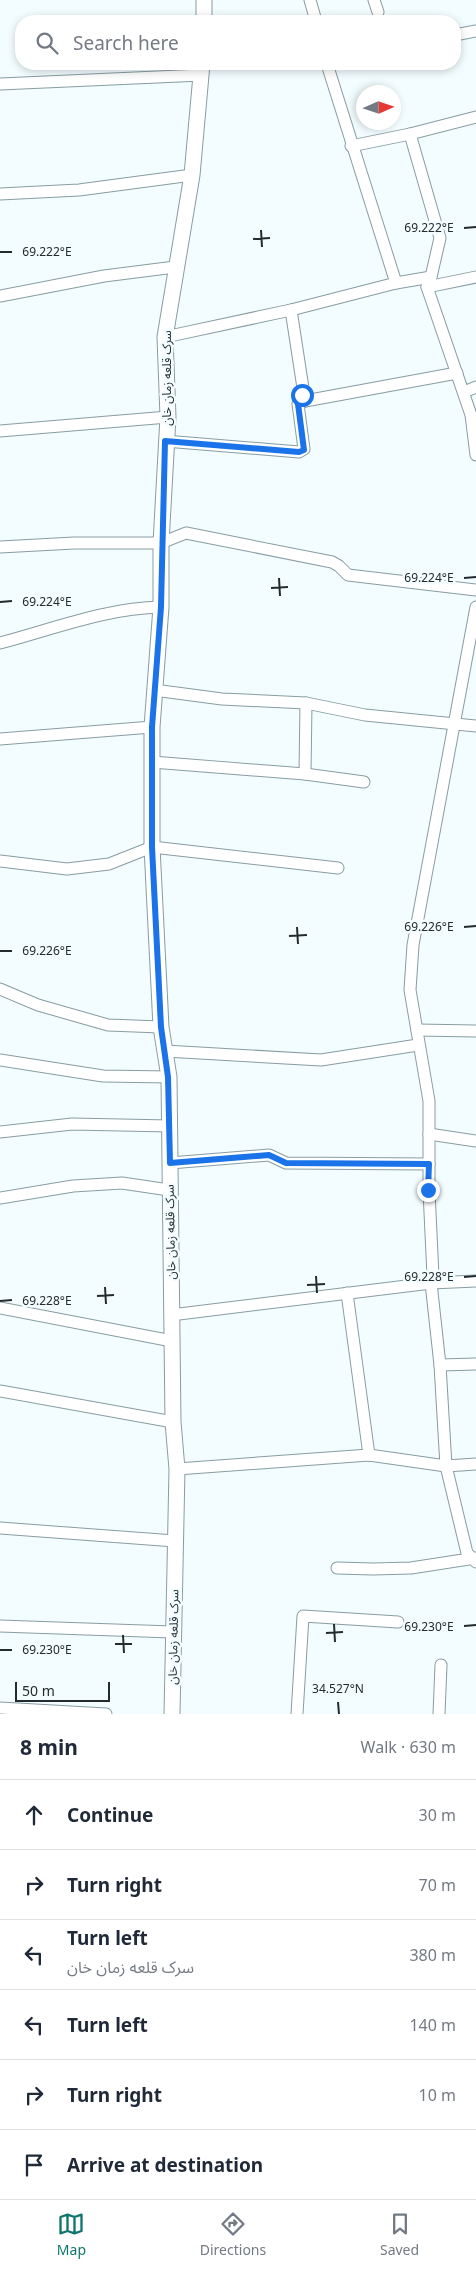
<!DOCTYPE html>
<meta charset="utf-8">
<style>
:root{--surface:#fff;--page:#f6f6f7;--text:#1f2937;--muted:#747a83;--line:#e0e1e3;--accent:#0f766e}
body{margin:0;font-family:"Noto Sans","Noto Sans Arabic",sans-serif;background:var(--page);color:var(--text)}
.compass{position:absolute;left:356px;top:85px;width:45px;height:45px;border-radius:50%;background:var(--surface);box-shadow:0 2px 8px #0003;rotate:87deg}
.scale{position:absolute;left:15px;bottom:12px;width:95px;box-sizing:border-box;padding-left:5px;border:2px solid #232b2e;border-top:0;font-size:14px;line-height:18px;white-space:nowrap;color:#232b2e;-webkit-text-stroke:4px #f3fcff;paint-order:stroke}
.stop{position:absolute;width:15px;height:15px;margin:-11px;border:4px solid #1a73e8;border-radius:50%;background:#fff}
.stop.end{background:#1a73e8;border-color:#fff;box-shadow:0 1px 5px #0008}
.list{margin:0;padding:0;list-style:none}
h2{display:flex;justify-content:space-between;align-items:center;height:65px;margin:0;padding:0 20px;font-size:21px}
h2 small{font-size:16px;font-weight:400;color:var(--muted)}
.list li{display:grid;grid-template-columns:32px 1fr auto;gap:15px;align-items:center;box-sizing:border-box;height:70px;padding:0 20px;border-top:1px solid var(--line)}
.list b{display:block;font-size:19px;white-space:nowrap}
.list p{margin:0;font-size:16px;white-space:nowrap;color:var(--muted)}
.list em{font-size:16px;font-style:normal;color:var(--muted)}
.icon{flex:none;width:28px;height:28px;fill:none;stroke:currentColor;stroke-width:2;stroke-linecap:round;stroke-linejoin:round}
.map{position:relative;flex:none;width:476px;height:1714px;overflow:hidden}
.search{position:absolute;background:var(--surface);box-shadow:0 2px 8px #0003;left:15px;right:15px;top:15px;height:55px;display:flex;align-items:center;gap:12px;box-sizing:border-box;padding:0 18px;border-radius:20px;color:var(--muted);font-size:19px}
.sheet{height:485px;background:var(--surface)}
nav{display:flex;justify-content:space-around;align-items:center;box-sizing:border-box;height:70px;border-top:1px solid var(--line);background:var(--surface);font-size:14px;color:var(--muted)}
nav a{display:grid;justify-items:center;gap:2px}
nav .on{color:var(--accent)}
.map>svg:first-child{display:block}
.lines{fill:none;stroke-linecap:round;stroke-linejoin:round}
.minor-casing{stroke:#879da3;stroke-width:13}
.tertiary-casing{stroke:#879da3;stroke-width:17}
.minor{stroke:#fff;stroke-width:11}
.tertiary{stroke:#fff;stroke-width:15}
.route{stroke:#1a73e8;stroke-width:6}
.ticks{fill:none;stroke:#232b2e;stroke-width:2}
.labels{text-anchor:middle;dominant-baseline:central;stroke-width:5;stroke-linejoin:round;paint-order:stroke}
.street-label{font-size:12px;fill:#232b2e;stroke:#f3fcff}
.ticks-label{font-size:12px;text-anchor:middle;fill:#232b2e;stroke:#f3fcff;stroke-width:5;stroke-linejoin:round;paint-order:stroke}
</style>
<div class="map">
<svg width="476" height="1714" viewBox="0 0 476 1714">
<rect width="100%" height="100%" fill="#f3fcff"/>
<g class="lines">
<defs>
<g id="minor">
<path d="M 310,0 L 316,21"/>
<path d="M 374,0 L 378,12"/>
<path d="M 455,35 L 476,31"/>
<path d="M 327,64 L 396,283"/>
<path d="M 0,84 L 202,75"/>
<path d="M 410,134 L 440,238 L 431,277"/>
<path d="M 351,146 L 410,134 L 476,117"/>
<path d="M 0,194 L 79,190 L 192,175"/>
<path d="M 427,287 L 476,277"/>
<path d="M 0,296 L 104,276 L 175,267"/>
<path d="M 291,310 L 305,401"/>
<path d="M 165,337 L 291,310 L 396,283 L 431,277 L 427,287 L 471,415 L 476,455"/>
<path d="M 464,392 L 476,387"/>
<path d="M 0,431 L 168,417"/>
<path d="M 165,441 L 299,452 L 304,449 L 298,404 L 305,401 L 457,373"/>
<path d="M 0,547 L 74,543 L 161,543 L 186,533 L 332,562 L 339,566 L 348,575 L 476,590"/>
<path d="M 476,607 L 413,945 L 410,990 L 429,1101 L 429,1191 L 433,1276 L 431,1283 L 440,1365 L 446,1466 L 467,1553 L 476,1562"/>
<path d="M 0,643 C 53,629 106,608 161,607"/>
<path d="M 154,690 L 222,699 L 306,703 L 365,715 L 476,726"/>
<path d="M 0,739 L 152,727"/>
<path d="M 152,762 L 305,774 L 364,782"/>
<path d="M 305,774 L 306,703"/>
<path d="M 0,861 L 67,869 L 109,864 L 152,847 L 338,868"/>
<path d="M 0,989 L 38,1005 L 108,1025 L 161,1027"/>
<path d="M 417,1030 L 476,1031"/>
<path d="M 165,1051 L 321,1060 L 418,1045"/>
<path d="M 0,1060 L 103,1076 L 169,1077"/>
<path d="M 0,1132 L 72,1124 L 170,1126"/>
<path d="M 429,1134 L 476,1141"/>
<path d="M 170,1163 L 269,1155 L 286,1163 L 429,1164"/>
<path d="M 0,1198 L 73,1186 L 122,1183 L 169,1190"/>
<path d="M 347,1293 L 369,1455"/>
<path d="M 0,1308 L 172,1341"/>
<path d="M 171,1315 L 431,1283 L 476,1281"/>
<path d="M 440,1365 L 476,1364"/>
<path d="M 0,1391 L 173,1422"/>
<path d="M 177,1469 L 369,1455 L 446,1466 L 476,1464"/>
<path d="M 0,1528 L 175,1541"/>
<path d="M 337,1568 L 373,1569 L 411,1568 L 476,1558"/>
<path d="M 0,1626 L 172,1632"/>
<path d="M 0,1708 L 106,1714"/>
<path d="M 297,1714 L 303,1616 L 398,1622"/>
<path d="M 439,1714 L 441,1665"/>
</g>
<g id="tertiary">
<path d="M 204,0 L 204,21"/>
<path d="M 172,1714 L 177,1469 L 173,1422 L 169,1077 L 161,1027 L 152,847 L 152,727 L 161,607 L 161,543 L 168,417 L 165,337 L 192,175 L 202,64"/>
</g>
</defs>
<use href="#minor" class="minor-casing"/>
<use href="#tertiary" class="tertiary-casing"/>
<use href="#minor" class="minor"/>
<use href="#tertiary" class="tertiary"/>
</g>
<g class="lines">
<path class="route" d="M 302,395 L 305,401 L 298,404 L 304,450 L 299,452 L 165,441 L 161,607 L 152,727 L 152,847 L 161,1027 L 168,1077 L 170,1163 L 269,1155 L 286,1163 L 429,1164 L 428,1190"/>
</g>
<path class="ticks" d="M 464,228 L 476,227M 261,230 L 262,247M 253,239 L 270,238M 0,252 L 12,252M 279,578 L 280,596M 464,578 L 476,577M 271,588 L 288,587M 0,602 L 12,601M 297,927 L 298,944M 464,927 L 476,926M 289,936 L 307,935M 0,951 L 12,951M 316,1276 L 317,1293M 464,1277 L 476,1276M 307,1285 L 325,1284M 105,1287 L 106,1304M 97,1296 L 114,1295M 0,1301 L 12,1300M 334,1624 L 335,1642M 464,1626 L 476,1625M 326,1633 L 343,1632M 123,1635 L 124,1653M 115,1644 L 132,1644M 0,1650 L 12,1650M 338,1702 L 339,1714"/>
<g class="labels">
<g class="street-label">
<text transform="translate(166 378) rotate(-90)">سرک قلعه زمان خان</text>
<text transform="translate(170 1232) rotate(-91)">سرک قلعه زمان خان</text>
<text transform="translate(173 1637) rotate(-89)">سرک قلعه زمان خان</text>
</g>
</g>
<g class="ticks-label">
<text x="429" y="232">69.222°E</text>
<text x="47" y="256">69.222°E</text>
<text x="429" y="582">69.224°E</text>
<text x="47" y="606">69.224°E</text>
<text x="429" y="931">69.226°E</text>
<text x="47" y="955">69.226°E</text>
<text x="429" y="1281">69.228°E</text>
<text x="47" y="1305">69.228°E</text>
<text x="429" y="1631">69.230°E</text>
<text x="47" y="1654">69.230°E</text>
<text x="338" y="1693">34.527°N</text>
</g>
</svg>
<svg class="compass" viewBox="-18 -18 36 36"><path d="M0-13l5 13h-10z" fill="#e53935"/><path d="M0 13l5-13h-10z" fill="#747a83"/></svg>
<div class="scale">50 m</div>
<div class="stop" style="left:302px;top:395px"></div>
<div class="stop end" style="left:428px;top:1190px"></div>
<div class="search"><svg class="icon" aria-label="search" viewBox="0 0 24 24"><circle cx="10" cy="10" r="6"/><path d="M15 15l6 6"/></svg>Search here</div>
</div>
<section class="sheet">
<h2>8 min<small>Walk · 630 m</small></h2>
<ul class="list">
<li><svg class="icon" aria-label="ahead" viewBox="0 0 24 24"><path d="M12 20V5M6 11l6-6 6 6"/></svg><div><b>Continue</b></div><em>30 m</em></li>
<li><svg class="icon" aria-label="right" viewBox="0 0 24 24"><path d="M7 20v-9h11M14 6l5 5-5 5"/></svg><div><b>Turn right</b></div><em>70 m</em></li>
<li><svg class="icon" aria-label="left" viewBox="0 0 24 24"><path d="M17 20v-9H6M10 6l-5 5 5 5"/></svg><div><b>Turn left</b><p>سرک قلعه زمان خان</p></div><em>380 m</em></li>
<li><svg class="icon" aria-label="left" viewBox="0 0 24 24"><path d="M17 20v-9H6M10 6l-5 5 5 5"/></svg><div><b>Turn left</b></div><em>140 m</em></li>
<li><svg class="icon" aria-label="right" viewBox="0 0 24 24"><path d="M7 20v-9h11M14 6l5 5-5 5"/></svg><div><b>Turn right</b></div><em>10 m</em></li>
<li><svg class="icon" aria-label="arrive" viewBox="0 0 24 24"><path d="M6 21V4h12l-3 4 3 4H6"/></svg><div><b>Arrive at destination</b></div></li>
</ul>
</section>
<nav>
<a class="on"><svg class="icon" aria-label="map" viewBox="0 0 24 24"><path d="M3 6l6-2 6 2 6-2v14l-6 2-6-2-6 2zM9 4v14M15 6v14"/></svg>Map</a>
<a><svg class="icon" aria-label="directions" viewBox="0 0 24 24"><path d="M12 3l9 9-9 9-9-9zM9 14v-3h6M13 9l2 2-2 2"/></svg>Directions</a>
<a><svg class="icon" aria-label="saved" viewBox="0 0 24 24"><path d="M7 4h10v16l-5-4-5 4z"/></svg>Saved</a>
</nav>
